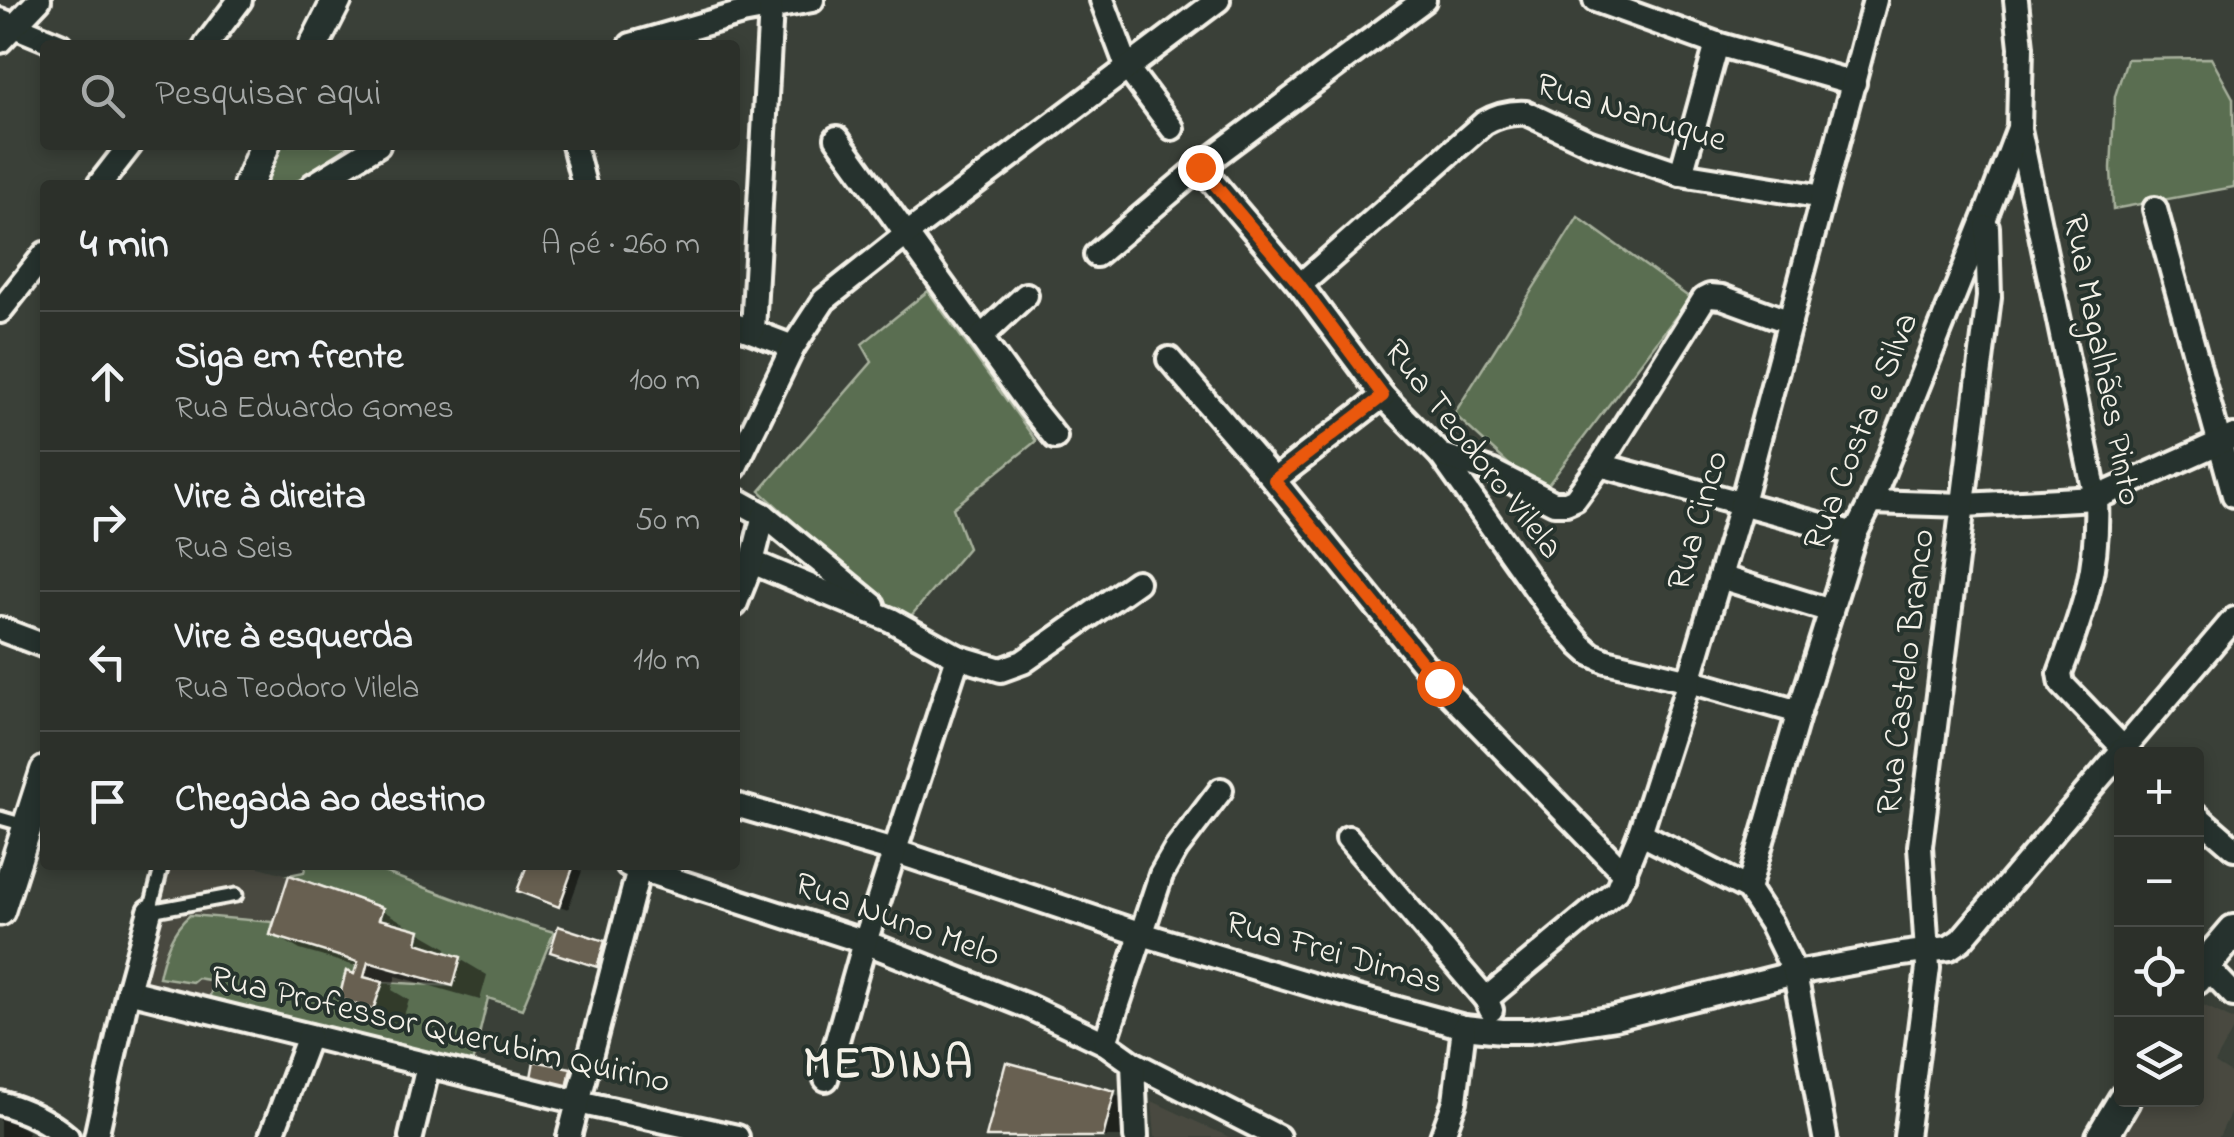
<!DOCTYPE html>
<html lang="pt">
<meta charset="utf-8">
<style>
:root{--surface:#2c302a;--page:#383c36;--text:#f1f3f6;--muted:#a6a9a8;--line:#484b47}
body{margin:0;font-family:"Indie Flower",sans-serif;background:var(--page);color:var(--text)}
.controls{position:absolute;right:30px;bottom:30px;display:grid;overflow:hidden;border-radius:10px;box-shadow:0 5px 15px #0003}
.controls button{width:90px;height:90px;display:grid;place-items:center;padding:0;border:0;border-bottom:2px solid var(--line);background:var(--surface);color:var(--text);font:50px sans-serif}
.stop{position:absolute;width:30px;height:30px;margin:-22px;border:8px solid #ea580c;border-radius:50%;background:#fff}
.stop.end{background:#ea580c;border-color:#fff;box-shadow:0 2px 10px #0008}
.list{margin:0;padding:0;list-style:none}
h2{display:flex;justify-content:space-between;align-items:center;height:130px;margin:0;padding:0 40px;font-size:42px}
h2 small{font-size:32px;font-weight:400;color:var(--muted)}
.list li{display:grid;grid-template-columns:65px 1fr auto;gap:30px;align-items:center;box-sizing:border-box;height:140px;padding:0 40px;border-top:2px solid var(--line)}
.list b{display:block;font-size:38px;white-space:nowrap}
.list p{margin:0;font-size:32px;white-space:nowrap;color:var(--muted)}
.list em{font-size:32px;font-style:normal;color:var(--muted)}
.icon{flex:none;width:55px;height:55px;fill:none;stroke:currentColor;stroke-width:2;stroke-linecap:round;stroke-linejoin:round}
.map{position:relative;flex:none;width:2234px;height:1137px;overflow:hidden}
.search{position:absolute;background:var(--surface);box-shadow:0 5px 15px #0003;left:40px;top:40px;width:700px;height:110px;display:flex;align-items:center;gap:25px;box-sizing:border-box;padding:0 35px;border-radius:10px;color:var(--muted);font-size:38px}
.panel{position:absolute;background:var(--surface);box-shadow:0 5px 15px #0003;left:40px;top:180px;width:700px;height:690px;border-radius:10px}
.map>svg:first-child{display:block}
.built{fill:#484a40}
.green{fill:#5a6e51;stroke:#a7b09c;stroke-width:2.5}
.shadow{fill:#0007}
.building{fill:#686051;stroke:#f4f1e8;stroke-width:2.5}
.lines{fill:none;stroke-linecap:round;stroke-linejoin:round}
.service-casing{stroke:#f4f1e8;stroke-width:19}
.minor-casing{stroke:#f4f1e8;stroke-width:30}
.tertiary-casing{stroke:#f4f1e8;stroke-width:35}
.secondary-casing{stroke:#f4f1e8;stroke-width:38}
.service{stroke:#26332d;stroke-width:11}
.minor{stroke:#26332d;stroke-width:22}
.tertiary{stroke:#26332d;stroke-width:28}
.secondary{stroke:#26332d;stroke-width:30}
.route{stroke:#ea580c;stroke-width:12}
.labels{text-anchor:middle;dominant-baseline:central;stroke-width:8;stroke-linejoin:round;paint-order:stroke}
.street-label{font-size:35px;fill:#f4f1e8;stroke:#26332d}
.district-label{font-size:45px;font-weight:bold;letter-spacing:2.5px;fill:#f4f1e8;stroke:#26332d}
</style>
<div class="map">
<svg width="2234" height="1137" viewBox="0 0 2234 1137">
<rect width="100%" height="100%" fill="#3a4038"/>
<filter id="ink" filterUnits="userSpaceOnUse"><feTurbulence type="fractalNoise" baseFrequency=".01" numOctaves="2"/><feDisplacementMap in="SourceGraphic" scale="20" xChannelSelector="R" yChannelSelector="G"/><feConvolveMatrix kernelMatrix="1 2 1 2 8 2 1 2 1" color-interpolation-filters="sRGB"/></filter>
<g filter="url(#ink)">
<g class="built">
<path d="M 171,865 L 252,865 L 289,875 L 304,872 L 306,865 L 365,865 L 506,918 L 473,1071 L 142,986 Z"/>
<path d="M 2203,1005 L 2234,1020 L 2234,1028 L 2215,1063 L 2234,1075 L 2234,1105 L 2219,1137 L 2119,1137 L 2143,1100 L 2196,1100 L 2197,1015 Z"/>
<path d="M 1152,1101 L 1229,1137 L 1155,1137 Z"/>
</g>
<g class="green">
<path d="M 2211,58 L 2233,98 L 2234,187 L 2113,209 L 2111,168 L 2115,96 L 2127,59 Z"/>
<path d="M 279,145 L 366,145 L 348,159 L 287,185 L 260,185 Z"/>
<path d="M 1578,217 L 1690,298 L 1541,494 L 1454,414 Z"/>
<path d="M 928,291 L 1036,441 L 953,508 L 968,548 L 905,623 L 760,491 L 872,362 L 862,344 Z"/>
<path d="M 306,865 L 365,865 L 506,918 L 554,932 L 522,1009 L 488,998 L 471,1068 L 208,1003 L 214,981 L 197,978 L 192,982 L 159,977 C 164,954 171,931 190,915 L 273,922 L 270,935 L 358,962 L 354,974 L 346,971 L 339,999 L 372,1010 L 383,982 L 453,986 L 460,957 L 417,943 L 419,930 L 379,919 L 382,908 L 289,875 L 304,872 Z"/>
</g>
<g class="shadow">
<path d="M 735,507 L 756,518 L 742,558 L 735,556 Z"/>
<path d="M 529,865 L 570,865 L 582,871 L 568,909 L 529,895 Z"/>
<path d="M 382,910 L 409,926 L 408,929 L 419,932 L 447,948 L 445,955 L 460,959 L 487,975 L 480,1000 L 396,976 L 392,990 L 409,1000 L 401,1024 L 369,1014 L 342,998 L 356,978 L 359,967 L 300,950 L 273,934 Z"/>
<path d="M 560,930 L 604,944 L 613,948 L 606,970 L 562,956 L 553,951 Z"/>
<path d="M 570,1070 L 579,1075 L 576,1092 L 541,1086 Z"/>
<path d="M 1114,1094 L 1132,1104 L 1124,1137 L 988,1137 Z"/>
<path d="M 0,1118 L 10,1120 L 28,1131 L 26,1137 L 0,1137 Z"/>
</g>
<g class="building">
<path d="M 527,865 L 574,865 L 559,907 L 517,891 Z"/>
<path d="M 289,875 L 383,908 L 379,919 L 420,930 L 417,943 L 461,957 L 453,986 L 368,962 L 364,977 L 383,982 L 373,1010 L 339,999 L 346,971 L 354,974 L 358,962 L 270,935 Z"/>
<path d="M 558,926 L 605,941 L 597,967 L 550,952 Z"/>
<path d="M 534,1061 L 571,1068 L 567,1089 L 530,1083 Z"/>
<path d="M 1006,1062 L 1115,1091 L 1103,1137 L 986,1137 Z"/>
</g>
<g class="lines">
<defs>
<g id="service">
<path d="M 0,818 L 28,826"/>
<path d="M 162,865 L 150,911 L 236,895"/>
</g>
<g id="minor">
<path d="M 1102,0 L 1128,69 L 1172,128"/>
<path d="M 1595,0 L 1717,44 L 1854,83"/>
<path d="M 0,20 L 60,45"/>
<path d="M 0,41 L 39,0"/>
<path d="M 206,45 L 240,0"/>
<path d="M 631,45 L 742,13 L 812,0"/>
<path d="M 2019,129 L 2096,498 C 2099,568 2084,609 2060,673 L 2062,684 L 2129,754"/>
<path d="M 837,138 L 1030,406 L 1055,437"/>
<path d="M 574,145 L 584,185"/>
<path d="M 1200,167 L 1300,285 L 1383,396 L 1441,455 L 1553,613 L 1581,645 L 1591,654 L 1606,661 L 1689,681 L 1799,712"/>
<path d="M 1681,174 L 1717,44"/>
<path d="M 99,185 L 130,145"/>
<path d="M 313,185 L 378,145"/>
<path d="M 2155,209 L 2234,495"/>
<path d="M 1096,255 L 1200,167 L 1424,0"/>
<path d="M 1300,285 L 1484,123 C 1498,115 1510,112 1526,113 L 1590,143 L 1681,174 L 1823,197"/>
<path d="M 0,311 L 45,254"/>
<path d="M 735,325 L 793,347"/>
<path d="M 753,330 L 771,7"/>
<path d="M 982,336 L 1026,295"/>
<path d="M 1169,359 L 1274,480 L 1439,683 L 1625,874"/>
<path d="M 1441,455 L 1493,472 L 1554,503 L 1566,503 L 1575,499 L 1600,465 L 1855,534"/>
<path d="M 1600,465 L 1704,299 L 1710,296 L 1722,297 L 1790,322"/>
<path d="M 735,467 L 793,347 L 824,300 L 907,234 L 1218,0"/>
<path d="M 1274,480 L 1383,396"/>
<path d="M 735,499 L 764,515 L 873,605"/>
<path d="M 1871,502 L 1964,505 L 2096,498 L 2234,436"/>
<path d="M 752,562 L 891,620 L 958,657 L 1001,670 L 1023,662 L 1137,582"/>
<path d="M 1720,577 L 1831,611"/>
<path d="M 735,605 L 752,562 L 764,515"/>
<path d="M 0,629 L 45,646"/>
<path d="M 735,805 L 894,851 L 1142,934 L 1325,989 L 1464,1027 L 1502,1031 L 1529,1031 L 1615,1018 L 1795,973 L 1902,954 L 1949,948 L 1961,940 L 2234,619"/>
<path d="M 2196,815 L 2234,848"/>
<path d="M 1640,833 L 1748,889 L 1771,924 L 1795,973 L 1825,1137"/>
<path d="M 1348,838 L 1486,999 L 1491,1010"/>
<path d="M 628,865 L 865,942 L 1029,1007 L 1105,1043 L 1133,1063 L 1278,1137"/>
<path d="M 1748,889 L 1799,712 L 1855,534 L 1871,502 L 1986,215 L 2019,128 L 2021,47 L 2016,0"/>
<path d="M 2205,965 L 2234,995"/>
<path d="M 128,991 L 578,1102 L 737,1137"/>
<path d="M 1486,999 L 1617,890 L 1640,833 L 1689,681 L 1742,502 L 1875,0"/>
<path d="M 1105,1043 L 1161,875 L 1176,849 L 1221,790"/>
<path d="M 1133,1063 L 1136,1137"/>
<path d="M 826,1079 L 865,942 L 958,657"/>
<path d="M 0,1103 C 25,1110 47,1120 67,1137"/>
<path d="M 96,1137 L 128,991 L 150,911"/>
<path d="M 271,1137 L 309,1036"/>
<path d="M 411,1137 L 428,1066"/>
<path d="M 569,1137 L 640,865"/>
<path d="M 1442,1137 L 1455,1101 L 1464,1027"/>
<path d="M 1906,1137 L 1928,968 L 1920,846 L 1989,297 L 1987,227"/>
</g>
<g id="tertiary">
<path d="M 314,45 L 337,0"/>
<path d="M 248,185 L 265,145"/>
<path d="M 0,911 L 45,771"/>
</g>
<g id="secondary">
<path d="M 2196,979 L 2205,965 L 2234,931"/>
<path d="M 2102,1137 L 2124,1100"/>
</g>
</defs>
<use href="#service" class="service-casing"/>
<use href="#minor" class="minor-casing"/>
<use href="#tertiary" class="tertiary-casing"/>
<use href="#secondary" class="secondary-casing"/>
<use href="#service" class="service"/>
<use href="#minor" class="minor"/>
<use href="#tertiary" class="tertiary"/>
<use href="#secondary" class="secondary"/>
</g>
</g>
<g class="lines" filter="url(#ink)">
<path class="route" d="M 1200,167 L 1300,285 L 1383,396 L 1274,480 L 1439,683"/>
</g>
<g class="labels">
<g class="street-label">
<text transform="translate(1631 114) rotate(17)">Rua Nanuque</text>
<text transform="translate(2101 360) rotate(79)">Rua Magalhães Pinto</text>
<text transform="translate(1862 432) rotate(-68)">Rua Costa e Silva</text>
<text transform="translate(1472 450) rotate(52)">Rua Teodoro Vilela</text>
<text transform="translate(1699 521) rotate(-74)">Rua Cinco</text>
<text transform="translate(1907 672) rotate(-83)">Rua Castelo Branco</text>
<text transform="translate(897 921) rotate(20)">Rua Nuno Melo</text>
<text transform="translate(1334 954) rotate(16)">Rua Frei Dimas</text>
<text transform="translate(440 1031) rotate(13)">Rua Professor Querubim Quirino</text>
</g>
<g class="district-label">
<text x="889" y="1066">MEDINA</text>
</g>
</g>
</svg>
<div class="controls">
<button>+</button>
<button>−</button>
<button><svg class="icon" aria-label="locate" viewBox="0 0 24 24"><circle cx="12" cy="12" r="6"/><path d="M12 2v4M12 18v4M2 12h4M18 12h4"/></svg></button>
<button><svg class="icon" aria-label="layers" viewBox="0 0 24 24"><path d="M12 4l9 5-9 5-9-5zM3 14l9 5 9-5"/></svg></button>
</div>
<div class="stop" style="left:1439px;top:683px"></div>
<div class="stop end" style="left:1200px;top:167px"></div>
<div class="search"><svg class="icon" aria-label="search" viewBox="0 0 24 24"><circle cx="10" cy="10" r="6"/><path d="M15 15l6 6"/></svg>Pesquisar aqui</div>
<section class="panel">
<h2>4 min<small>A pé · 260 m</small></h2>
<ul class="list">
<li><svg class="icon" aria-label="ahead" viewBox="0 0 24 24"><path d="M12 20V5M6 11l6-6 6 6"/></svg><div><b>Siga em frente</b><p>Rua Eduardo Gomes</p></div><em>100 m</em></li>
<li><svg class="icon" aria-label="right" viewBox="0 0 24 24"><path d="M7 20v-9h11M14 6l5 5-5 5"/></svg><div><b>Vire à direita</b><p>Rua Seis</p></div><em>50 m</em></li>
<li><svg class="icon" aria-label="left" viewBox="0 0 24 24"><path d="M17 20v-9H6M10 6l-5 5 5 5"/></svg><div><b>Vire à esquerda</b><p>Rua Teodoro Vilela</p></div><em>110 m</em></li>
<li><svg class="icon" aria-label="arrive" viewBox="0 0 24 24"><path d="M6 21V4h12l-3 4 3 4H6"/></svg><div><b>Chegada ao destino</b></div></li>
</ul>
</section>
</div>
